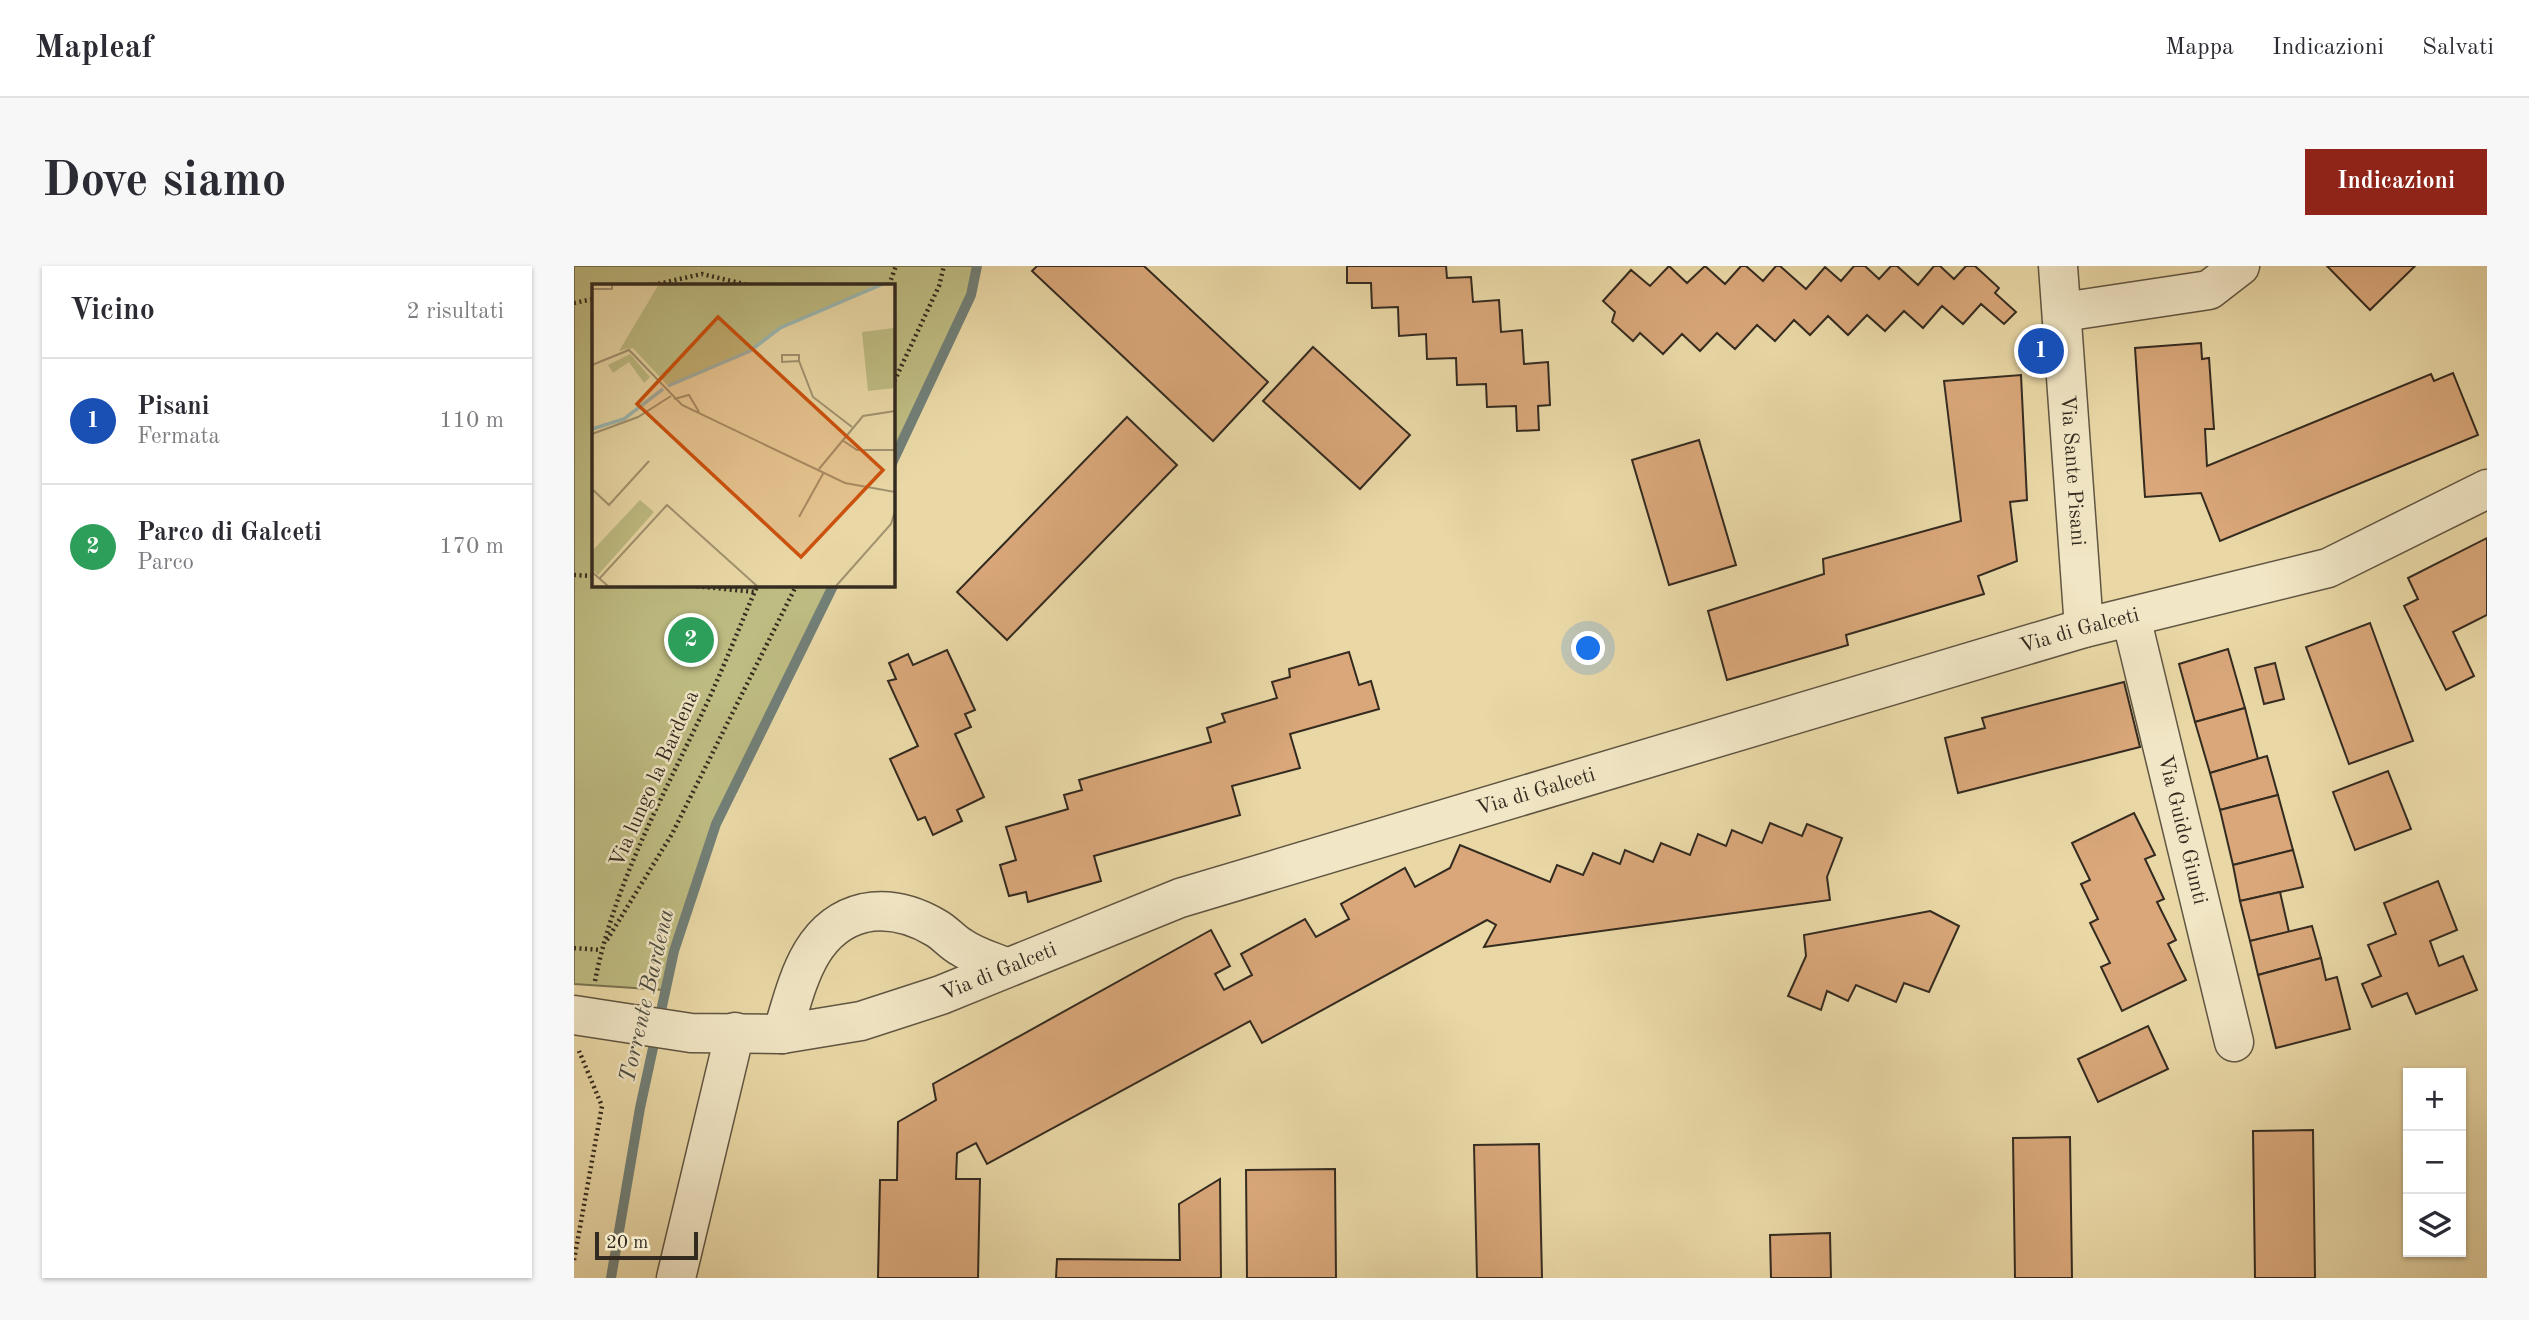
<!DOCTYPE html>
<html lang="it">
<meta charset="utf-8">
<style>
:root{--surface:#fff;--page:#f7f7f7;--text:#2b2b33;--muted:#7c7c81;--line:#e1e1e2;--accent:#8f2418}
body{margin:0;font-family:"Old Standard TT",serif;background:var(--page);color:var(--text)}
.controls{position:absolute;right:21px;bottom:21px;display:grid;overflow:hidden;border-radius:0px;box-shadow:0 2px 5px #0004}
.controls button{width:63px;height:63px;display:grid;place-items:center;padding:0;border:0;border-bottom:2px solid var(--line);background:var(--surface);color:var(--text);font:35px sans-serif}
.scale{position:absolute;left:21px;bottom:18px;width:103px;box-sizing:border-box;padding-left:7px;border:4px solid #342b20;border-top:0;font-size:19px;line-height:24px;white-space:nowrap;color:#342b20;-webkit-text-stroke:5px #f1e6c5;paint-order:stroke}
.you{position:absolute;left:1015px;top:383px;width:24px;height:24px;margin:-18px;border:5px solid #fff;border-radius:50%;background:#1a73e8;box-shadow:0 0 0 10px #1a73e833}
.badge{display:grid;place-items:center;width:46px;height:46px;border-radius:50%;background:var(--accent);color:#fff;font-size:23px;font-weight:700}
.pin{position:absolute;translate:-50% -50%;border:4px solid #fff;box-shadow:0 2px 7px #0006}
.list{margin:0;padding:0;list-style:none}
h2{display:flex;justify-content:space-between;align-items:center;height:91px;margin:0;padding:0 28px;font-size:30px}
h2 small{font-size:23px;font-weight:400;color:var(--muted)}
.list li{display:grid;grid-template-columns:46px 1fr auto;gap:21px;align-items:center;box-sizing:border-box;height:126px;padding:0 28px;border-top:2px solid var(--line)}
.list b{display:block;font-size:26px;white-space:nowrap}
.list p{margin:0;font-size:23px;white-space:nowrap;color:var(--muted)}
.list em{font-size:23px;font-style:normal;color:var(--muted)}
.icon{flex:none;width:38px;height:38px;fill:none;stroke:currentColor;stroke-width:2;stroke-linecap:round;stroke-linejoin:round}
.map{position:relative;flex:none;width:1913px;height:1012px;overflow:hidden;border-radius:0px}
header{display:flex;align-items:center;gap:42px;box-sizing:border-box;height:98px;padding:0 35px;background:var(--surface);border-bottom:2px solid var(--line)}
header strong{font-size:33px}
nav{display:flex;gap:38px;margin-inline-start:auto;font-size:24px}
.intro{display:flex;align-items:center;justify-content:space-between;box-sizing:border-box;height:168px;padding:0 42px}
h1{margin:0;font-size:49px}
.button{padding:18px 32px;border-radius:0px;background:var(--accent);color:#fff;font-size:24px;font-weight:700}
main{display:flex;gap:42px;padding:0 42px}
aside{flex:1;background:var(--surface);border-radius:0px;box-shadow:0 2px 5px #0004}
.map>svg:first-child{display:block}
.green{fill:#bebc82;stroke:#797451;stroke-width:2}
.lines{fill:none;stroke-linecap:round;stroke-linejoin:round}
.stream{stroke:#728078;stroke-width:10}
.building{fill:#d9a779;stroke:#342b20;stroke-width:2}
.minor-casing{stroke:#615642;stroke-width:41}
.path{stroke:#342b20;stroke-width:4.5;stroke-dasharray:2 3.5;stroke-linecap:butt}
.minor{stroke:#f1e6c5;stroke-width:38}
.labels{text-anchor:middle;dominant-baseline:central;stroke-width:5;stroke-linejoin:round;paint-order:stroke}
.street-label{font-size:21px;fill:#342b20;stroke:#f1e6c5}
.water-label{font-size:23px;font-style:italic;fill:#4e4e44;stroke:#f1e6c5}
.inset-river{fill:none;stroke:#9cb8b2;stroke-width:3.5}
.inset-road{fill:none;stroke:#a19370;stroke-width:2}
.view{fill:#cd520f;fill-opacity:0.15;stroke:#cd520f;stroke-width:3.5}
.inset-edge{fill:none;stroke:#342b20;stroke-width:3.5}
</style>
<header>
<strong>Mapleaf</strong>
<nav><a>Mappa</a><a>Indicazioni</a><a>Salvati</a></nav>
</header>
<div class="intro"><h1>Dove siamo</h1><a class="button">Indicazioni</a></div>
<main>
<aside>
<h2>Vicino<small>2 risultati</small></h2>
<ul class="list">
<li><span class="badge" style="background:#1a4fb4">1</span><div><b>Pisani</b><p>Fermata</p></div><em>110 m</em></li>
<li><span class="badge" style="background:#2e9e5b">2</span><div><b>Parco di Galceti</b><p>Parco</p></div><em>170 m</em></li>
</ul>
</aside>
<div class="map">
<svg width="1913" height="1012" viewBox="0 0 1913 1012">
<rect width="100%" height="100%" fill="#e9d8a6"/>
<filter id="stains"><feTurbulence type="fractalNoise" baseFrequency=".00286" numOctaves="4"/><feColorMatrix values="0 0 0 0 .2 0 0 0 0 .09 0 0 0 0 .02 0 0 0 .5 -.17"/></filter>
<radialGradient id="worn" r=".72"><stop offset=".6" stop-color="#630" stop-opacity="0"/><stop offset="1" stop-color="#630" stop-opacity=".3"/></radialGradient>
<path class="green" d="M 0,0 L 403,0 L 397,29 L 319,197 L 318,19 L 19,19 L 19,318 L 260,319 L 142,558 L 100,685 L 90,724 L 0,718 Z"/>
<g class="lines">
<g class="stream">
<path d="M 318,197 L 397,29 L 403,0"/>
<path d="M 37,1012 L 66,842 L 100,685 L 142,558 L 260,318"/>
</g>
</g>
<g class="building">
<path d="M 463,0 L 570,0 L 694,116 L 639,175 L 458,5 Z"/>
<path d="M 773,0 L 872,0 L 873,12 L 897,11 L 899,36 L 925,34 L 927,66 L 948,64 L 950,98 L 974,96 L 976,139 L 964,140 L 965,164 L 943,165 L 942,140 L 913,141 L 912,118 L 883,119 L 882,92 L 853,93 L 852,68 L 825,70 L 824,41 L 798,42 L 797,17 L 773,17 Z"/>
<path d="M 1095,0 L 1113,17 L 1131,0 L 1151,18 L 1167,0 L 1172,0 L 1189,15 L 1202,0 L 1206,0 L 1232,23 L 1251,1 L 1267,15 L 1280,0 L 1291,0 L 1305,13 L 1317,0 L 1323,0 L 1344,19 L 1360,0 L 1366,0 L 1380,13 L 1392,0 L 1401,0 L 1425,22 L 1421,27 L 1442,46 L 1430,58 L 1407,38 L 1389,58 L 1368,40 L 1349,62 L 1330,45 L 1311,65 L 1293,49 L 1274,69 L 1254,50 L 1236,69 L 1220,54 L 1201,75 L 1183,59 L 1161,83 L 1143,67 L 1126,85 L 1108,68 L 1089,88 L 1066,67 L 1059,75 L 1038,56 L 1041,46 L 1029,35 L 1057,4 L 1076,20 Z"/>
<path d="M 1753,0 L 1841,0 L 1796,44 Z"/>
<path d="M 1627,77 L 1628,93 L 1635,92 L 1640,163 L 1631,163 L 1633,200 L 1857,108 L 1860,115 L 1879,107 L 1904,169 L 1646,275 L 1627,227 L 1571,231 L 1561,82 Z"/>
<path d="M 739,81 L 836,169 L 786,223 L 689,135 Z"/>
<path d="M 1447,109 L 1453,234 L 1436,236 L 1443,295 L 1404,310 L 1410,328 L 1272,369 L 1274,379 L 1153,414 L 1134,345 L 1250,308 L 1249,293 L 1387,255 L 1370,115 Z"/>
<path d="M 553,151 L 603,199 L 433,374 L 383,326 Z"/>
<path d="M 1125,174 L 1162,299 L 1095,319 L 1058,194 Z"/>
<path d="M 1913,272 L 1913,349 L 1879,366 L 1900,410 L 1872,424 L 1830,340 L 1844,333 L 1834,312 Z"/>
<path d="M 1796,357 L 1839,475 L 1775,498 L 1732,381 Z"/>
<path d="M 1654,383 L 1671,442 L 1621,456 L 1605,398 Z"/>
<path d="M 373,384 L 401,444 L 391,448 L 397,461 L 381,468 L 410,531 L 383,544 L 388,555 L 359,569 L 351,551 L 344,554 L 316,493 L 344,480 L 314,415 L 322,413 L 315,397 L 334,388 L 339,399 Z"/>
<path d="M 775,386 L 785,419 L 797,415 L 805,443 L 716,468 L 726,502 L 658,520 L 666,549 L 520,590 L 527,615 L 454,636 L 452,626 L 435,630 L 426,599 L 442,594 L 432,561 L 494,543 L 490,529 L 508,524 L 505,514 L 637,476 L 633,462 L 651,456 L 648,448 L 703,432 L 698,416 L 716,411 L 715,403 Z"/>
<path d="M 1701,397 L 1710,433 L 1690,438 L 1681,402 Z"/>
<path d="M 1550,416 L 1566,481 L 1384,527 L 1371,472 L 1411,462 L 1408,452 Z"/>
<path d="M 1671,442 L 1684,493 L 1636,507 L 1621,456 Z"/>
<path d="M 1693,490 L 1704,529 L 1646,544 L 1636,507 Z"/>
<path d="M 1814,505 L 1837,563 L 1781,584 L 1759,526 Z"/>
<path d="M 1704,529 L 1719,584 L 1659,599 L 1646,544 Z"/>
<path d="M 1560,547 L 1581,589 L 1571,593 L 1590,633 L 1583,636 L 1602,674 L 1594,678 L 1612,714 L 1548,745 L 1527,701 L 1536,697 L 1516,657 L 1524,653 L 1507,618 L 1516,614 L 1498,577 Z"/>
<path d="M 1196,557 L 1228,570 L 1233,558 L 1268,572 L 1253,611 L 1256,634 L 910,681 L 922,659 L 913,654 L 688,777 L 676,755 L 413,898 L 402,877 L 383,887 L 382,913 L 406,913 L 404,1012 L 304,1012 L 306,914 L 323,914 L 324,856 L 362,834 L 359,818 L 637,664 L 656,700 L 641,708 L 650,724 L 678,709 L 667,688 L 731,653 L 742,671 L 775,653 L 767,638 L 831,602 L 841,621 L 876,602 L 886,579 L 976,616 L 983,599 L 1009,609 L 1019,587 L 1046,598 L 1051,584 L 1079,596 L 1087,577 L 1116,589 L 1124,568 L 1152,580 L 1158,564 L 1188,577 Z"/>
<path d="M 1719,584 L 1729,621 L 1666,635 L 1659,599 Z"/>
<path d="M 1864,615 L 1883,664 L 1856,675 L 1865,700 L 1889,690 L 1903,724 L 1842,748 L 1833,727 L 1798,741 L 1788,718 L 1807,710 L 1794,679 L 1822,668 L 1810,637 Z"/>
<path d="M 1706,626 L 1715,666 L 1676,675 L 1666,635 Z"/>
<path d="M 1356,645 L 1385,660 L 1355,726 L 1330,717 L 1322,736 L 1282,719 L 1274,735 L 1253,725 L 1247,744 L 1214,730 L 1232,690 L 1230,669 Z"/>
<path d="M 1738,660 L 1747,692 L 1684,709 L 1676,675 Z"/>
<path d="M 1747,692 L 1752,714 L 1763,711 L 1776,763 L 1702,782 L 1684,709 Z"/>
<path d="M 1574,760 L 1594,803 L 1524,836 L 1504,793 Z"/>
<path d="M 1739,864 L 1741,1012 L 1681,1012 L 1679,865 Z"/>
<path d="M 1496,871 L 1498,1012 L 1441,1012 L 1439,872 Z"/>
<path d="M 965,878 L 968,1012 L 903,1012 L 900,879 Z"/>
<path d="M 761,903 L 762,1012 L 673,1012 L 672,904 Z"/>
<path d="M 646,913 L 647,1012 L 482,1012 L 483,993 L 606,994 L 605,938 Z"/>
<path d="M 1256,967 L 1257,1012 L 1197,1012 L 1196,969 Z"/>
</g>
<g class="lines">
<defs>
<g id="minor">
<path id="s1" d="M 1484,0 L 1510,362"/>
<path d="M 1489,46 L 1635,24 L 1666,0"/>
<path id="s2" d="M 1557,351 L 1660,776"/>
<path id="s3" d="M 0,749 L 117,767 L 208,768 L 287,755 L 367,729 L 606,632 L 1510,362 L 1754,302 L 1913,223"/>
<path d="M 208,768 C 223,720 234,660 290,647 C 315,642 340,649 362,662 C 371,667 378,676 387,681 C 400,690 417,695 431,701"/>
<path d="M 102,1012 L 161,766"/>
</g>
</defs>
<use href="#minor" class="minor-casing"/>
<g class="path">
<path d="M 79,19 L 128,8 L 174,19"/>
<path d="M 315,19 L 322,0"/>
<path d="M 0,37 L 19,33"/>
<path d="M 318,120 L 365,20 L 370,0"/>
<path d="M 0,309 L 19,310"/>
<path d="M 101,318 L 181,326"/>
<path d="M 33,674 L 98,568 L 223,318"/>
<path d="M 0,682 L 27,684"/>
<path d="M 21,715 C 39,623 84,540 124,456 C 146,411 164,364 184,318"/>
<path d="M 0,994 L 28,840 L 5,785"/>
</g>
<use href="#minor" class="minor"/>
</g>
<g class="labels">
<g class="street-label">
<text stroke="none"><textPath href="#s1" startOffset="205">Via Sante Pisani</textPath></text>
<text stroke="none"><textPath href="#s3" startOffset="1570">Via di Galceti</textPath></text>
<text transform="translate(81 513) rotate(-66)">Via lungo la Bardena</text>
<text stroke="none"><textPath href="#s3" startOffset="1003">Via di Galceti</textPath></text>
<text stroke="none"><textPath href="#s2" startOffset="219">Via Guido Giunti</textPath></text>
<text stroke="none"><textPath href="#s3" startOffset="436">Via di Galceti</textPath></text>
</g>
<g class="water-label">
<text transform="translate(73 730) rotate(-77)">Torrente Bardena</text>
</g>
</g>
<g transform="translate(18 18)">
<rect width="303" height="303" fill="#e9d8a6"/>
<path d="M 67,0 L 291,0 L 188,44 L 158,67 L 76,102 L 41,64 L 27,67 ZM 302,44 L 303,104 L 276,107 L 270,48 ZM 38,70 L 58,93 L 52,99 L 37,78 L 21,89 L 16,81 ZM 48,216 L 62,228 L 6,291 L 0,285 L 0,267 Z" fill="#bebc82"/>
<path class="inset-river" d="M 76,102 L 158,67 L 188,44 L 291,0M 0,145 L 32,135 L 71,105"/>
<path class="inset-road" d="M 0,5 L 20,5 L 20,0M 207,77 L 207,71 L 190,71 L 190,78 L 207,77 L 221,113 L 260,143M 0,81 L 37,66 L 90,121 L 253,199 L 303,208M 82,115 L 97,111 L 107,128M 0,150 L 46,133 L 79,112M 250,156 L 265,166 L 303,166M 227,185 L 271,132 L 303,127M 0,205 L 17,221 L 57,177M 207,233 L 232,188M 0,288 L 16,302M 7,295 L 75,221 L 165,302M 244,302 L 299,240 L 303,227"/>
<path class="view" d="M 126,33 L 291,186 L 209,273 L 45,120 Z"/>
<rect width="303" height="303" class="inset-edge"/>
</g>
<rect width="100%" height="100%" filter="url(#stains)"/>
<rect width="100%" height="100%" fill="url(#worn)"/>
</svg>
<div class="controls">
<button>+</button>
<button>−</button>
<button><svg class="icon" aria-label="layers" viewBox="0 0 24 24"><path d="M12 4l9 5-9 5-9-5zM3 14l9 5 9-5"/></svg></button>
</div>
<div class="scale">20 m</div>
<div class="you"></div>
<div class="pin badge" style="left:1467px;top:85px;background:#1a4fb4">1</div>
<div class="pin badge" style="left:117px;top:374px;background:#2e9e5b">2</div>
</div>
</main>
